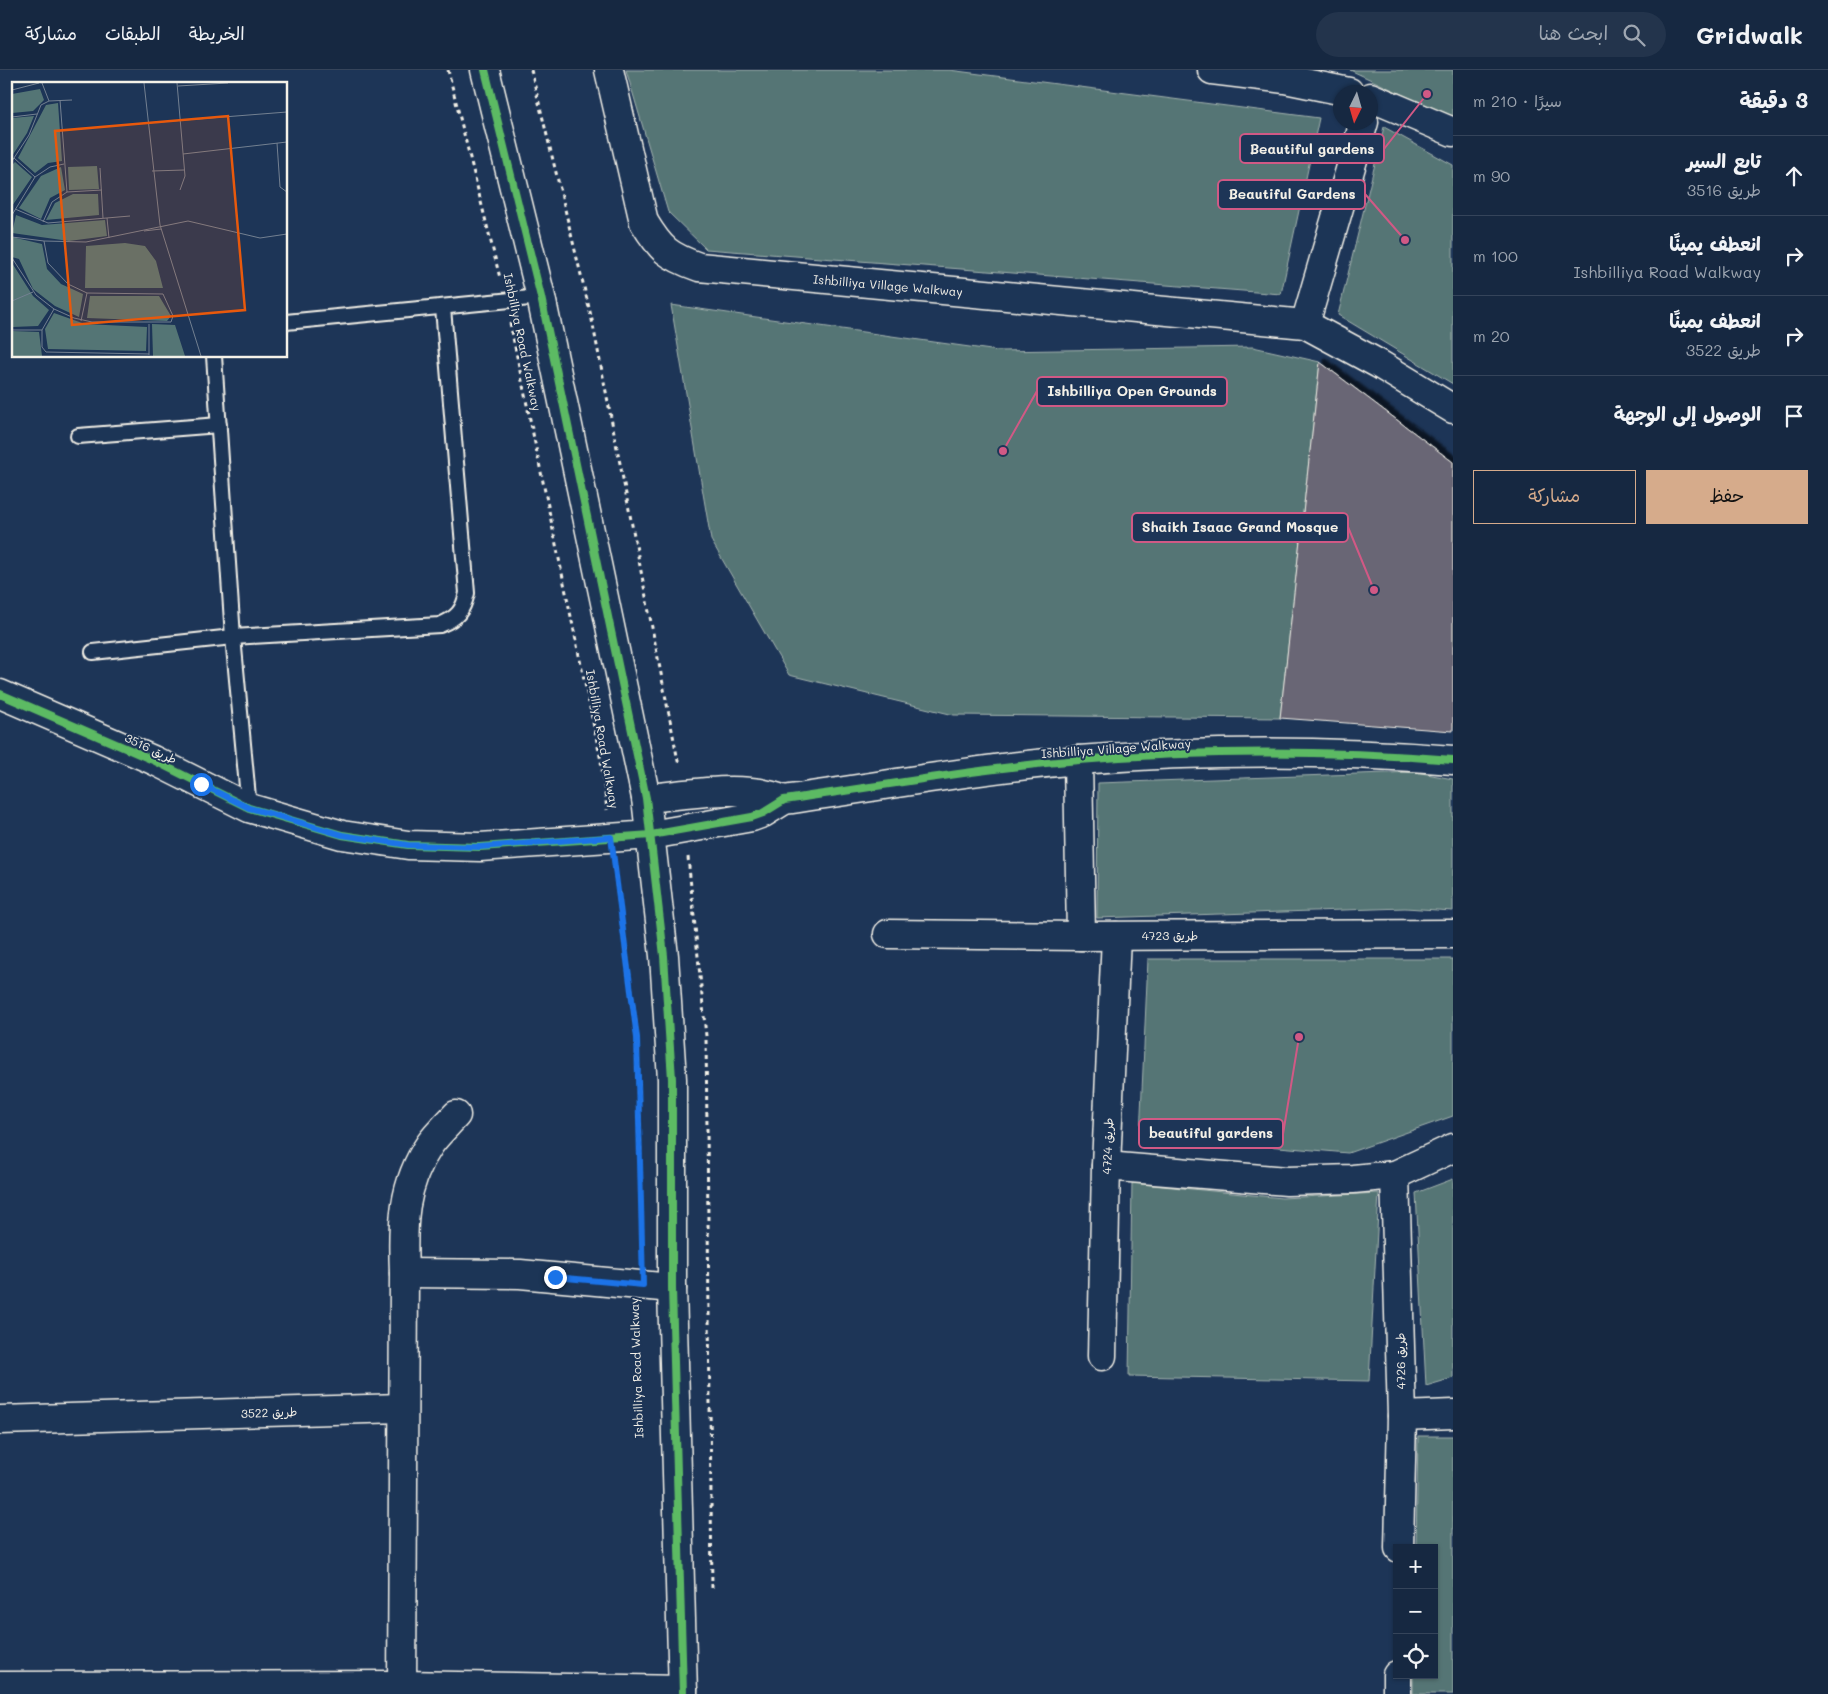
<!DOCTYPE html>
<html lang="ar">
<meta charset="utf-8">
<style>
:root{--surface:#162841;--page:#23344c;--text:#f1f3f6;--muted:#9ea6b1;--line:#35445a;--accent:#d6ab8b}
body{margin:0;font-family:Mali,"Playpen Sans Arabic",sans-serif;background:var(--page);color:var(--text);direction:rtl}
.controls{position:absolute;right:15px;bottom:15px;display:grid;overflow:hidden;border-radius:0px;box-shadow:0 1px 4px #0004}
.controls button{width:45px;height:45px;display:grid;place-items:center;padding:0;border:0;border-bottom:1px solid var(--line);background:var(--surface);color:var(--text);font:25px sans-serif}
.compass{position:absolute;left:1333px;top:15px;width:45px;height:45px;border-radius:50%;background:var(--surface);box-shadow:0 1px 4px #0004;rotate:185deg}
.stop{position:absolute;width:15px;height:15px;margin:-11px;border:4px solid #1a73e8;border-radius:50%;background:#fff}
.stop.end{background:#1a73e8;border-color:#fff;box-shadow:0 1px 5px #0008}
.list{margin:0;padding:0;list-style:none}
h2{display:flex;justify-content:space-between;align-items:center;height:65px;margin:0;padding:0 20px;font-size:21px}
h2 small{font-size:16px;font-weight:400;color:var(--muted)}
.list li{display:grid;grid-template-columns:32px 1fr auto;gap:15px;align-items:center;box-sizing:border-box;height:80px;padding:0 20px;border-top:1px solid var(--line)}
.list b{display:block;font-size:19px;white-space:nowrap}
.list p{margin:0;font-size:16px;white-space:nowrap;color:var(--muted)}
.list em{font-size:16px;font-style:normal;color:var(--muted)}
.actions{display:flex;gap:10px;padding:15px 20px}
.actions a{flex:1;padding:11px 0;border:1px solid var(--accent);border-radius:0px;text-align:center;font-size:18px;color:var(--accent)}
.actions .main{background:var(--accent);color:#111}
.icon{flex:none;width:28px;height:28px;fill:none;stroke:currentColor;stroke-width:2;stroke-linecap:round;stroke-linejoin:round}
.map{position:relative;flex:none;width:1453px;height:1624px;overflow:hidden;direction:ltr}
header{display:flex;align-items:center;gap:30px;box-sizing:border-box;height:70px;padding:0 25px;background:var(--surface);border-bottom:1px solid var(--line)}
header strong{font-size:24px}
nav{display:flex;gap:28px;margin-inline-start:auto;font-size:18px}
.search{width:350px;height:45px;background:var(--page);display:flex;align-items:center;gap:12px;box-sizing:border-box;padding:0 18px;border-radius:28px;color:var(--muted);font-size:19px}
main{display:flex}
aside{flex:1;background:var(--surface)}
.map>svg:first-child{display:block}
.green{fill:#547575;stroke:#a4b3ae}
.building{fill:#696674;stroke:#f4f1e8;filter:url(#shadow)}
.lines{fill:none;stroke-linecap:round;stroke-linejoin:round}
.service-casing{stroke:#f4f1e8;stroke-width:18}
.minor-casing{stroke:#f4f1e8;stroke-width:31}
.path{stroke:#f4f1e8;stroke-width:3;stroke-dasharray:4 4;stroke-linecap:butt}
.service{stroke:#1d3557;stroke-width:14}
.minor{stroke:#1d3557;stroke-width:28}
.cycleway-casing{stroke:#1d3557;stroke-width:11}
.cycleway{stroke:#5cba63;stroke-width:8}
.route{stroke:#1a73e8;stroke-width:6}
.labels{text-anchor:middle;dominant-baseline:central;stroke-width:4;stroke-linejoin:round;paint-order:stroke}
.street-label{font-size:12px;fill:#f4f1e8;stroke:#1d3557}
.inset-road{fill:none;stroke:#738091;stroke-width:1}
.view{fill:#e8590c;fill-opacity:0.15;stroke:#e8590c;stroke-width:2.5}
.inset-edge{fill:none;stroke:#f4f1e8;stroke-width:2.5}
.leader{fill:none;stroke:#d15985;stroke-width:2}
.callout-dot{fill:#d15985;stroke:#1d3557;stroke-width:2}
.callout{fill:#1d3557;stroke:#d15985;stroke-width:2}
.callout-label{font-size:14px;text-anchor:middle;font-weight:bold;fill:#f4f1e8}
</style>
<header>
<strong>Gridwalk</strong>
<div class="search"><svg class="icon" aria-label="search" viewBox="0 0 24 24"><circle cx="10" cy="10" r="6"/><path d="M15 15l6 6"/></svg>ابحث هنا</div>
<nav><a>الخريطة</a><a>الطبقات</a><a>مشاركة</a></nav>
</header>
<main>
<aside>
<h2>3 دقيقة<small>سيرًا · 210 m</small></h2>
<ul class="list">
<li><svg class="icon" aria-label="ahead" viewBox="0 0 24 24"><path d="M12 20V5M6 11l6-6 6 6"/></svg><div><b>تابع السير</b><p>طريق 3516</p></div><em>90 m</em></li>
<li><svg class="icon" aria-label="right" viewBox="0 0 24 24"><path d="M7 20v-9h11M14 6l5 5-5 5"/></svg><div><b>انعطف يمينًا</b><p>Ishbilliya Road Walkway</p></div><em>100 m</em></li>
<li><svg class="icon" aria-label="right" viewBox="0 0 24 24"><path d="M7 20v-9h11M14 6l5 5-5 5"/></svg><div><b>انعطف يمينًا</b><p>طريق 3522</p></div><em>20 m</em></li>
<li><svg class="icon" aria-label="arrive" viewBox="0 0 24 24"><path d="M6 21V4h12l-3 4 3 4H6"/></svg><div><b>الوصول إلى الوجهة</b></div></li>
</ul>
<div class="actions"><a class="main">حفظ</a><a>مشاركة</a></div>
</aside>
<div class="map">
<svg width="1453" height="1624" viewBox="0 0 1453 1624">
<defs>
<filter id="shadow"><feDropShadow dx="4.5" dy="-4.5" stdDeviation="1" flood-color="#0009"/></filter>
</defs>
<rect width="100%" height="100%" fill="#1d3557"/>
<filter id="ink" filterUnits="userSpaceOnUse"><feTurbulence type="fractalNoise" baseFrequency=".02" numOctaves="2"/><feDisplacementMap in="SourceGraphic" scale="10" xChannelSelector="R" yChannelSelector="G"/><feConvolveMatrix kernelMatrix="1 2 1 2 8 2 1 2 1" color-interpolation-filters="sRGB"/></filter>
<g filter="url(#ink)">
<g class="green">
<path d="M 626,0 L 949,0 L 1319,48 L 1281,224 L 706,179 L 668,142 Z"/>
<path d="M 1350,0 L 1453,0 L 1453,48 Z"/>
<path d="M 1384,57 L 1453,95 L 1453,314 L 1338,245 Z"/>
<path d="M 671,235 L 998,281 L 1253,277 L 1320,292 L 1280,648 L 954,645 L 789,605 L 711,470 Z"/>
<path d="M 1416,702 L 1453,709 L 1453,841 L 1405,838 L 1097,848 L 1098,713 Z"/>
<path d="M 1148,889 L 1453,889 L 1453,1046 L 1348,1083 L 1140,1065 Z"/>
<path d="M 1453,1109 L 1453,1308 L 1426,1316 L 1416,1123 Z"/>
<path d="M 1132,1113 L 1282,1128 L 1379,1123 L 1369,1311 L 1129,1306 Z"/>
<path d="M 1418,1366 L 1453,1366 L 1453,1624 L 1413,1624 L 1413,1605 L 1434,1605 L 1434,1478 L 1416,1478 Z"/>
</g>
<path class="building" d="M 1320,292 L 1453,392 L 1453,661 L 1280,648 Z"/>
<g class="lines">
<defs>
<g id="service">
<path d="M 286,252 L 541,227"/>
<path d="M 214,286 L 233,567 L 249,738"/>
<path d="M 78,366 L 219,355"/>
<path d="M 93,582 L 233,567 L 440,555 C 457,548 463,541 467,523 L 443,238"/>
</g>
<g id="minor">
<path d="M 485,0 L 541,227 L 646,728 L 664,886 L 672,1009 L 672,1218 L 683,1624"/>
<path d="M 609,0 L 644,152 C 661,180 668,186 699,197 L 1305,254 L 1379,294 L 1453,339"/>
<path d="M 1212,0 L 1285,9 L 1349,22"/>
<path d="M 1370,27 L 1453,62"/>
<path d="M 1305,254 L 1364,52"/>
<path d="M 0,624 L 153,690 L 249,738 L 342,765 L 408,775 L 480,777 L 651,765 L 752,747 L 763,743 L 784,730 C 882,716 981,698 1079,690 C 1204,680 1328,680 1453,690"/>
<path d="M 1078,690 L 1081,866"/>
<path d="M 646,728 C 686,725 747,713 784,730"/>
<path d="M 888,864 L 1081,866 L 1453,864"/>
<path d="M 1106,1096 L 1287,1111 L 1353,1109 L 1395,1105 L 1453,1078"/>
<path d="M 1395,1105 L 1402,1346 L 1399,1478"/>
<path d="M 404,1203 L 520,1204 L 672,1218"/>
<path d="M 1102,1286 L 1106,1096 L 1116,866"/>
<path d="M 1402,1346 L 1453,1344"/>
<path d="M 0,1350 L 402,1338"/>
<path d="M 0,1616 L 402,1615 L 683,1620"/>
<path d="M 402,1624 L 404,1203 C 402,1156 402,1115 430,1074 C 437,1064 447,1055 456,1045"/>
<path d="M 1397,1624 L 1397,1605"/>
</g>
</defs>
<use href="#service" class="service-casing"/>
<use href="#minor" class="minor-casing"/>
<g class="path">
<path d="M 448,0 L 500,208"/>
<path d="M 531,0 L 592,250 L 679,696"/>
<path d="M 510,253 L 601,691 L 607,740"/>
<path d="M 688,787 L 706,966 L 712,1520"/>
<path d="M 615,798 L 637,968 L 640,1085"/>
</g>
<use href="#service" class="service"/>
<use href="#minor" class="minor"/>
<defs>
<g id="cycleway">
<path d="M 485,0 L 541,227 L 646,728 L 664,886 L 672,1009 L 672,1218 L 683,1624"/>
<path d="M 0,624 L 153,690 L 249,738 L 342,765 L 408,775 L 480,777 L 651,765 L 752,747 L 763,743 L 784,730 C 882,716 981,698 1079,690 C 1204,680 1328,680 1453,690"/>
</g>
</defs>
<use href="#cycleway" class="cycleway-casing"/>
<use href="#cycleway" class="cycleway"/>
</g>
</g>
<g class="lines" filter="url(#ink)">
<path class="route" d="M 201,714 L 249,738 L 268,743 L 342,765 L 408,775 L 480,777 L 611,767 L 637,968 L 643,1215 L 555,1207"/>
</g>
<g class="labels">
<g class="street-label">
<text transform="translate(888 215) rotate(5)">Ishbilliya Village Walkway</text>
<text transform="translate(523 272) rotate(78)">Ishbilliya Road Walkway</text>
<text transform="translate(603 669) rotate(80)">Ishbilliya Road Walkway</text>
<text transform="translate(151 678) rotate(25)">طريق 3516</text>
<text transform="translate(1116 678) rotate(-4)">Ishbilliya Village Walkway</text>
<text x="1170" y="865">طريق 4723</text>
<text transform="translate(1107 1076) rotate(-88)">طريق 4724</text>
<text transform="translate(1400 1291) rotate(-91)">طريق 4726</text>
<text transform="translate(636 1298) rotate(-92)">Ishbilliya Road Walkway</text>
<text transform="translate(269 1342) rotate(-2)">طريق 3522</text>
</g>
</g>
<g transform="translate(12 12)">
<rect width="275" height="275" fill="#1d3557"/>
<path d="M 28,7 L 32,18 L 21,29 L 0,31 L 0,12 ZM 46,21 L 50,79 L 36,81 L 23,91 L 6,76 L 34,23 ZM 22,34 L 15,51 L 0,74 L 0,36 ZM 3,80 L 20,95 L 0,124 L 0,83 ZM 85,84 L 87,107 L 57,108 L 56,85 ZM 49,85 L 53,108 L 38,116 L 29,137 L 7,126 L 29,94 ZM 61,112 L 86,112 L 87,133 L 34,138 L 43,121 ZM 4,133 L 30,143 L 93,138 L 95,154 L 57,159 L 0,151 ZM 0,155 L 30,162 L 35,187 L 49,202 L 71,212 L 67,235 L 43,224 L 21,207 L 7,177 L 0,175 ZM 113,161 L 133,164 L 144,179 L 151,206 L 73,206 L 74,164 ZM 0,181 L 21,214 L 37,228 L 26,244 L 0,245 ZM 78,214 L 147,214 L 159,234 L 155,239 L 75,236 ZM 42,231 L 73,242 L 135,245 L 134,269 L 36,267 L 33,247 ZM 140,242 L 163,243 L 173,274 L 141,274 ZM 0,249 L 27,250 L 30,274 L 0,274 Z" fill="#547575"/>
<path class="inset-road" d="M 30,1 L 37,19M 132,1 L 148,143 L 189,274M 165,1 L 173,94 L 168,108M 166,4 L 216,1M 0,8 L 27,1M 48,18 L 55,110M 0,35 L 25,32M 135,41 L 275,30M 265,61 L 268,105 L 275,110M 171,72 L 275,60M 2,76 L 23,95M 0,79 L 17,53 L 29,23 L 37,19 L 60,18M 88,86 L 91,136M 140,89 L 172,88M 3,127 L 36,141 L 118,134M 0,133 L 23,95 L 38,85 L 52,82M 95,136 L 97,156M 31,140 L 40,120 L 55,110 L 90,108M 132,149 L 149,147M 0,155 L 32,159 L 74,160 L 176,139 L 248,156 L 275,152M 0,176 L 24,213 L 42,227 L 62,236 L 80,240 L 159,240 L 161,234 L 151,212 L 75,211 L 56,202 L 36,181 L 32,159M 0,219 L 21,210M 42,227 L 30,248 L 30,265 L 34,270 L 137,272M 69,239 L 75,211M 137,242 L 137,273M 0,248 L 30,248"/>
<path class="view" d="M 216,34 L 233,228 L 60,243 L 43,49 Z"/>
<rect width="275" height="275" class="inset-edge"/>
</g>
<path class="leader" d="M1427 24L1384 79M1405 170L1365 124M1003 381L1037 321M1374 520L1348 457M1299 967L1283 1064"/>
<g class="callout-dot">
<circle cx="1427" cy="24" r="5"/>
<circle cx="1405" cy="170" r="5"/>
<circle cx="1003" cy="381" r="5"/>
<circle cx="1374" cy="520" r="5"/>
<circle cx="1299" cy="967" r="5"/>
</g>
<g class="callout">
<rect x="1240" y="64" width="144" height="29" rx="5"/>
<rect x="1218" y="110" width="147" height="29" rx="5"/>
<rect x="1037" y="307" width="190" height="29" rx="5"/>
<rect x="1132" y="443" width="216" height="29" rx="5"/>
<rect x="1139" y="1049" width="144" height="29" rx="5"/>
</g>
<g class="callout-label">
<text x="1312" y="84">Beautiful gardens</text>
<text x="1292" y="129">Beautiful Gardens</text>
<text x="1132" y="326">Ishbilliya Open Grounds</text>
<text x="1240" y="462">Shaikh Isaac Grand Mosque</text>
<text x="1211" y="1068">beautiful gardens</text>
</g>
</svg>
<div class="controls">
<button>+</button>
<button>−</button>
<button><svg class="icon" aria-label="locate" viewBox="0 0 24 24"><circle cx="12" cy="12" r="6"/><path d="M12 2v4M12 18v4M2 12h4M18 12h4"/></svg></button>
</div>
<svg class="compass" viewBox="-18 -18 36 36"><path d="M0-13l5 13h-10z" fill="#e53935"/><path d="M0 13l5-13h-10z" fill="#9ea6b1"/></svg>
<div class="stop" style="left:201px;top:714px"></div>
<div class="stop end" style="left:555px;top:1207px"></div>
</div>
</main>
